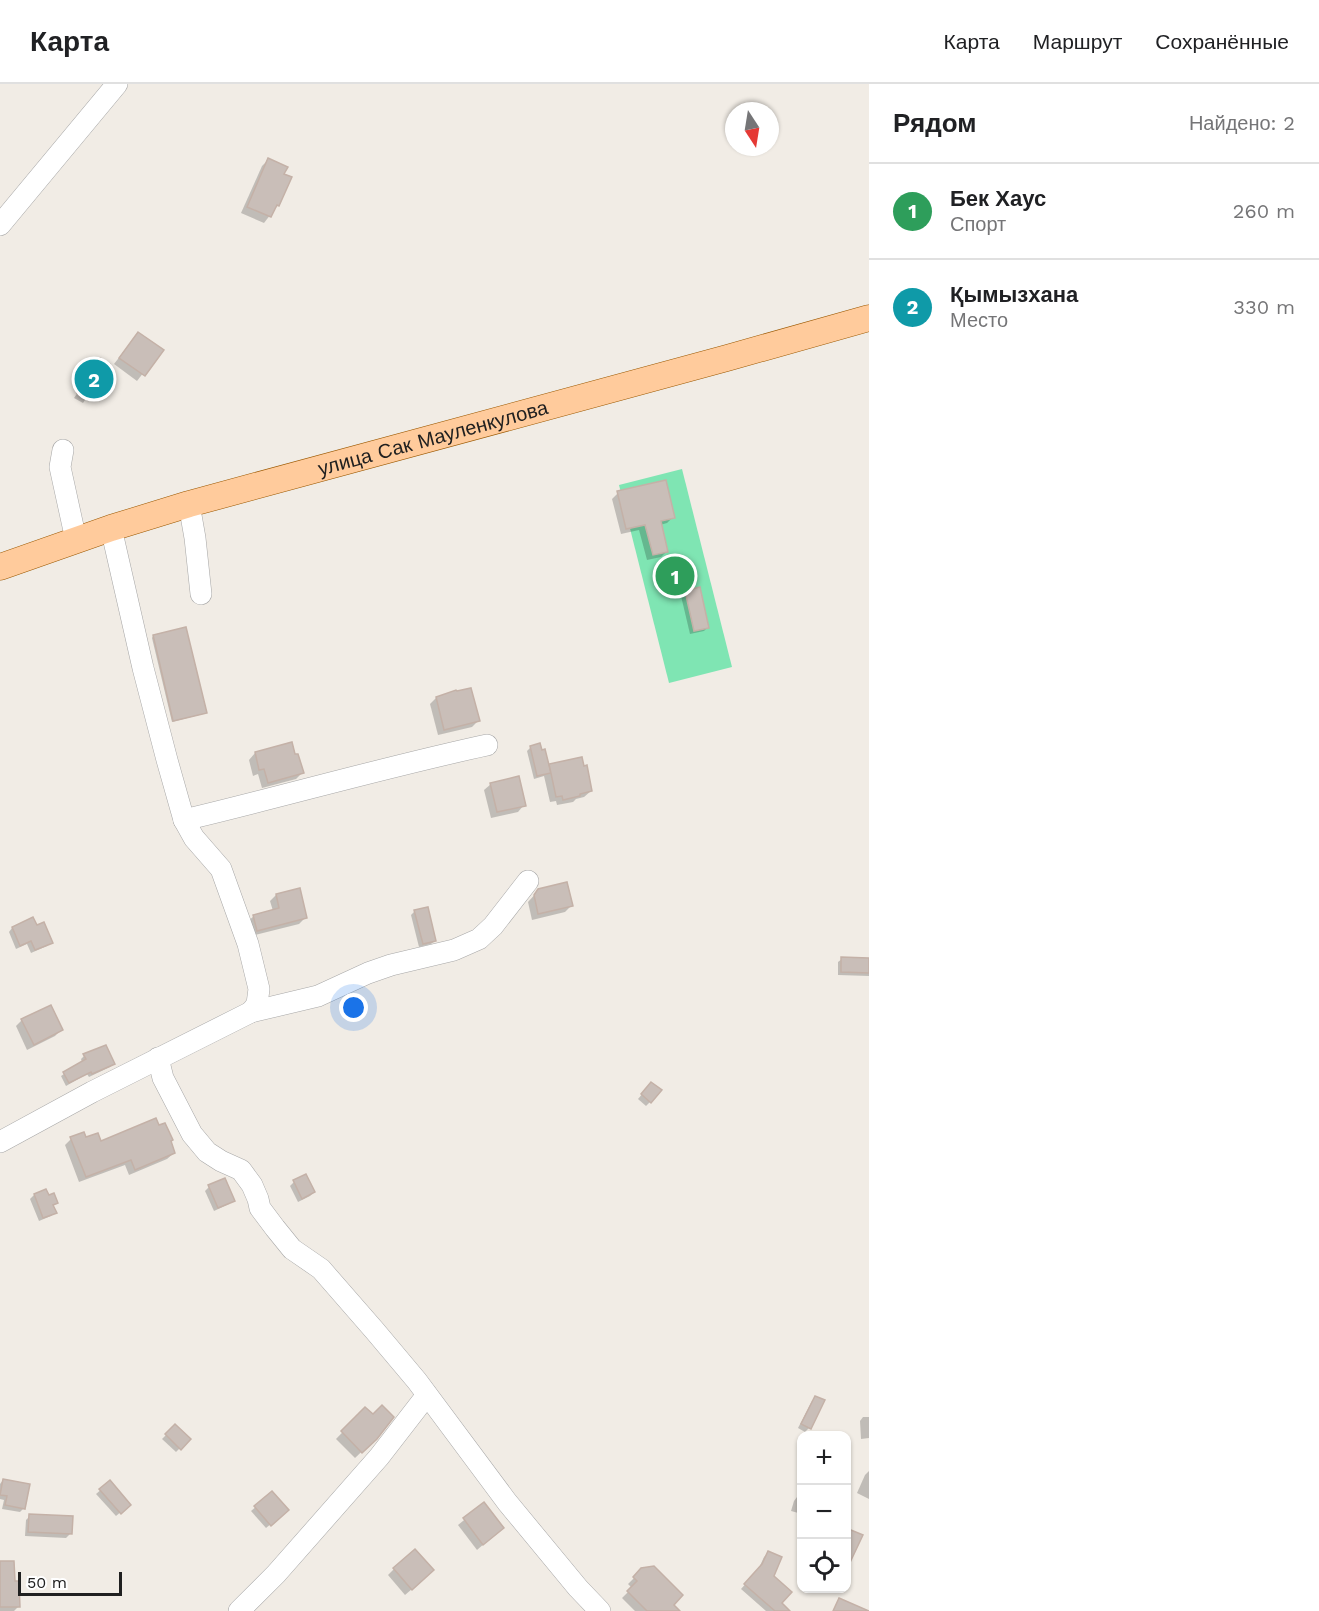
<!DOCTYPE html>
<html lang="ru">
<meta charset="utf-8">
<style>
:root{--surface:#fff;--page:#f6f6f6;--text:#202124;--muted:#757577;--line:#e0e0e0;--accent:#cf0015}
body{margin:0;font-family:"Work Sans",sans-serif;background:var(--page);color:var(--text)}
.controls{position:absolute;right:18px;bottom:18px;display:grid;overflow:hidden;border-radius:12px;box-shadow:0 2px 4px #0004}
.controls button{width:54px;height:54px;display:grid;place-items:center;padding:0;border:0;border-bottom:2px solid var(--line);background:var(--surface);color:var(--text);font:30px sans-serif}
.compass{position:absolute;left:725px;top:18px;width:54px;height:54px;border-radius:50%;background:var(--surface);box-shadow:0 2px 4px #0004;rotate:168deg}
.scale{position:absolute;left:18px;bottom:15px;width:104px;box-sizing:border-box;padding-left:6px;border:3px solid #202020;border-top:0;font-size:16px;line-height:21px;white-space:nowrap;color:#202020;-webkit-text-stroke:4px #fff;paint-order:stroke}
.you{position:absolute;left:354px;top:924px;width:21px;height:21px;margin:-15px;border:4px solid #fff;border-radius:50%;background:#1a73e8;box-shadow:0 0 0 9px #1a73e833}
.badge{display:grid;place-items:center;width:39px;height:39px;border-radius:50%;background:var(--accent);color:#fff;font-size:20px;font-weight:700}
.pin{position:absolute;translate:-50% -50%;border:3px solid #fff;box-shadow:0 2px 6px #0006}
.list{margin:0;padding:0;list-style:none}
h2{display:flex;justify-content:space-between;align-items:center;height:78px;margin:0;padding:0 24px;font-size:26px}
h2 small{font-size:20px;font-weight:400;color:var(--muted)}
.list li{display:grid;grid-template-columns:39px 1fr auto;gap:18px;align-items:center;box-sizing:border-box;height:96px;padding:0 24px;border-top:2px solid var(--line)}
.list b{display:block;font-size:22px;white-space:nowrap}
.list p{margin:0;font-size:20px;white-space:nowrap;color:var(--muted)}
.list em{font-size:20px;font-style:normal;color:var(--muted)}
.icon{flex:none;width:33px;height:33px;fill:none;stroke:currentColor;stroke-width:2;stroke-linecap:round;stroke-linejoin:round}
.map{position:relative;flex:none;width:869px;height:1527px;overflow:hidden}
header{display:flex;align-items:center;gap:36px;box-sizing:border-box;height:84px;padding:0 30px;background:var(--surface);border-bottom:2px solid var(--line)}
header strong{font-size:28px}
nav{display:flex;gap:33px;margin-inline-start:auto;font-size:21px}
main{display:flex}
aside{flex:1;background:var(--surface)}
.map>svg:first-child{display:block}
.pitch{fill:#7fe5b3}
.shadow{fill:#0003}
.building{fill:#c9beb8;stroke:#c4b1a7;stroke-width:1.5}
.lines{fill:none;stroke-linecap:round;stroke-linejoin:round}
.minor-casing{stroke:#a7a7a7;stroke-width:22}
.major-casing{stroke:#9b5800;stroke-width:27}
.minor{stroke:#fff;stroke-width:21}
.major{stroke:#ffcb9c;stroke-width:26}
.labels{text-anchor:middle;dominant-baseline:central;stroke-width:6;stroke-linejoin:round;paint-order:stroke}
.street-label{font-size:20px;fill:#202020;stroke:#fff}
</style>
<header>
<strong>Карта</strong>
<nav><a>Карта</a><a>Маршрут</a><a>Сохранённые</a></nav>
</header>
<main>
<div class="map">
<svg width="869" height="1527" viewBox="0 0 869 1527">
<rect width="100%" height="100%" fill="#f1ece5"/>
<path class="pitch" d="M 682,385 L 732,583 L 669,599 L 619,401 Z"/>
<g class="shadow">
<path d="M 268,76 L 282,91 L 278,121 L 264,139 L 241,129 L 262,82 Z"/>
<path d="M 138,249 L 161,266 L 137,297 L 114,280 Z"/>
<path d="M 100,276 L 108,281 L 83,319 L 74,314 Z"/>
<path d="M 618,409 L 673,433 L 667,439 L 660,441 L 667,467 L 661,473 L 647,476 L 639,446 L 621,450 L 612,415 Z"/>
<path d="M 685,508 L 708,543 L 704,547 L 690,550 L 681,512 Z"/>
<path d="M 153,552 L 205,629 L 203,630 L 172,638 L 152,554 Z"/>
<path d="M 436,614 L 478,637 L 472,643 L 438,651 L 430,620 Z"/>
<path d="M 531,663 L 548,683 L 550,681 L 591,707 L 584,713 L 576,715 L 573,718 L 557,721 L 556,717 L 550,718 L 544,692 L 534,695 L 527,667 Z"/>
<path d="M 255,669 L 302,689 L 296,695 L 262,704 L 258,690 L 253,692 L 249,676 Z"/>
<path d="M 491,700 L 524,721 L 518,728 L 491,734 L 484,706 Z"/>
<path d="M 539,806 L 571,822 L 565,828 L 532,836 L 528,818 Z"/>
<path d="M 276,811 L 305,834 L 299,840 L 251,852 L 247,838 L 254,832 L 273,827 L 270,817 Z"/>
<path d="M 415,827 L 435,857 L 431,860 L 419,863 L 411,831 Z"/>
<path d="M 33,835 L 36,843 L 51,858 L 47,862 L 31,869 L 27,860 L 16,865 L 9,848 L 12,844 Z"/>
<path d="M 842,875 L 869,876 L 869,892 L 838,891 L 838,878 Z"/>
<path d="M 22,936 L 61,946 L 55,952 L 27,966 L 16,942 Z"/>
<path d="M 84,972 L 113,980 L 110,983 L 89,993 L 87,990 L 66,1002 L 61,992 L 82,978 L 81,975 Z"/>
<path d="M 648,1003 L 650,1018 L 646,1022 L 638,1015 Z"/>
<path d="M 71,1055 L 85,1055 L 100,1059 L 169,1058 L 174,1069 L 167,1075 L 129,1091 L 125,1081 L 79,1098 L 65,1061 Z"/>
<path d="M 305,1092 L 314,1108 L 310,1112 L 298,1118 L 290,1102 L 294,1098 Z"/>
<path d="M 224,1096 L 233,1116 L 229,1120 L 214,1127 L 205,1107 L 209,1103 Z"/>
<path d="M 45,1107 L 48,1113 L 56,1118 L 52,1122 L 55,1129 L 51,1132 L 39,1137 L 30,1115 L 34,1111 Z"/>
<path d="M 816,1313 L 823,1317 L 809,1344 L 805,1348 L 798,1344 L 812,1317 Z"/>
<path d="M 365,1325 L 376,1354 L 355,1374 L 336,1355 Z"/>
<path d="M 869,1331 L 869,1354 L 861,1355 L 860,1337 L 863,1333 L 869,1333 Z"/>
<path d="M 175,1342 L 189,1355 L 176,1368 L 162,1355 Z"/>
<path d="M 869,1387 L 869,1415 L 857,1409 L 865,1391 Z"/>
<path d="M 3,1396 L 24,1424 L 20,1428 L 2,1425 L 4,1416 L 0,1415 L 0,1400 Z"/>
<path d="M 110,1398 L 129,1421 L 116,1432 L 96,1410 Z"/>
<path d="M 272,1409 L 283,1430 L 266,1444 L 251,1427 Z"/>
<path d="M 797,1413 L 802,1414 L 802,1430 L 791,1427 L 794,1417 Z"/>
<path d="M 484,1420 L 502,1444 L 477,1466 L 458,1441 Z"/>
<path d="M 30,1432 L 70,1450 L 66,1454 L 25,1452 L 26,1436 Z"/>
<path d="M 768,1469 L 772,1492 L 780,1519 L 788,1527 L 766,1527 L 741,1505 L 758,1486 L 764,1473 Z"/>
<path d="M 0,1479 L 13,1498 L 18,1523 L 14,1527 L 0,1527 Z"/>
<path d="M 394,1485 L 426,1493 L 405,1511 L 388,1491 Z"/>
<path d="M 642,1486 L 678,1527 L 635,1527 L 622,1514 L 632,1504 L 628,1500 Z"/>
</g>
<g class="building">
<path d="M 268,74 L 288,83 L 284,90 L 292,93 L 279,122 L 277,121 L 271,133 L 247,123 Z"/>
<path d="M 138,248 L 164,266 L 145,292 L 119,274 Z"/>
<path d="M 100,274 L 110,280 L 88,316 L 77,309 Z"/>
<path d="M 666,396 L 675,434 L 661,437 L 668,468 L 653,471 L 645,441 L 626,445 L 617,407 Z"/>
<path d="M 700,503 L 709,544 L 694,547 L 685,507 Z"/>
<path d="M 186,543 L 207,629 L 173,637 L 153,551 Z"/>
<path d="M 471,604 L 480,637 L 444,646 L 436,613 L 456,606 L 457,607 Z"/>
<path d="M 292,658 L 295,670 L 298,670 L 304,689 L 268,699 L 264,685 L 259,686 L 255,668 Z"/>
<path d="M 540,659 L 542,666 L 545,665 L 551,689 L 537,692 L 530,662 Z"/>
<path d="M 582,673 L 584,682 L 587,681 L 592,707 L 580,710 L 580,712 L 563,716 L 562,712 L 556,713 L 549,680 Z"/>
<path d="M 519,692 L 526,722 L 497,728 L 490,699 Z"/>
<path d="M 567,798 L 573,822 L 538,830 L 534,811 L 538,805 Z"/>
<path d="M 300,804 L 307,834 L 257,847 L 253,831 L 279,824 L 276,810 Z"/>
<path d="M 428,823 L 436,857 L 423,860 L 414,826 Z"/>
<path d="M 33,833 L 37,841 L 44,838 L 53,859 L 35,866 L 31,857 L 20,862 L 12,843 Z"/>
<path d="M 841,873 L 869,874 L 869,889 L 841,888 Z"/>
<path d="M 51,921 L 63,946 L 34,961 L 21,935 Z"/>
<path d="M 106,961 L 115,980 L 92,990 L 91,988 L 69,999 L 63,988 L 86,975 L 83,970 Z"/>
<path d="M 651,998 L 662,1006 L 651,1019 L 641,1010 Z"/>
<path d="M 156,1034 L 159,1041 L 165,1039 L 173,1056 L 171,1057 L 175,1069 L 135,1086 L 131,1076 L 86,1093 L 70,1053 L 84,1048 L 86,1053 L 98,1049 L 101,1057 Z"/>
<path d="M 306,1090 L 315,1108 L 302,1115 L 293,1096 Z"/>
<path d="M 225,1094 L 235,1117 L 218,1124 L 208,1101 Z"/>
<path d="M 46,1105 L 49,1111 L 54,1109 L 58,1119 L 53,1121 L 57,1129 L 43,1134 L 34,1110 Z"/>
<path d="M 815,1312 L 825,1316 L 811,1345 L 801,1340 Z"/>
<path d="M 382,1321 L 394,1333 L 377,1355 L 362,1369 L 341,1347 L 365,1323 L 373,1330 Z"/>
<path d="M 175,1340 L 191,1355 L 181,1366 L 165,1350 Z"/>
<path d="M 3,1395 L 30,1400 L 25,1425 L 5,1421 L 7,1412 L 0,1411 Z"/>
<path d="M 110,1396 L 131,1421 L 121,1430 L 99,1405 Z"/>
<path d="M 272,1407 L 289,1426 L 271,1442 L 254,1422 Z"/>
<path d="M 484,1418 L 504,1444 L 483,1461 L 463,1434 Z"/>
<path d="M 29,1430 L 73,1432 L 72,1450 L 28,1448 Z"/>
<path d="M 846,1444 L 863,1451 L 846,1487 Z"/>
<path d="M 415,1465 L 434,1486 L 412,1506 L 393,1484 Z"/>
<path d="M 768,1467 L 782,1473 L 774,1492 L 792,1508 L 782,1519 L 790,1527 L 775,1527 L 744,1500 L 762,1480 Z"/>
<path d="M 0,1477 L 14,1477 L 15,1497 L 19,1497 L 20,1523 L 0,1523 Z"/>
<path d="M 654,1482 L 683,1511 L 674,1521 L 680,1527 L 647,1527 L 627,1507 L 637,1497 L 633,1493 L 641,1484 Z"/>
<path d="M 839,1514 L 869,1527 L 833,1527 Z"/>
</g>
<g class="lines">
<defs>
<g id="minor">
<path d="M 0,141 L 117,0"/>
<path d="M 63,366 L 60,383 L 76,456"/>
<path d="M 189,420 L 195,454 L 201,510"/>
<path d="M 111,444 L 143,584 L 167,676 L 184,736 L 194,754 L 221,785 L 248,860 L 259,905 L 257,920 L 251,928"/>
<path d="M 184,736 C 285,712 385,683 487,661"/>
<path d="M 158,974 L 163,994 L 192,1050 L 207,1068 L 221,1077 L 241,1086 L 252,1101 L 258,1115 L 260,1124 L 275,1144 L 292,1165 L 321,1185 L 375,1247 L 417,1297 L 507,1418 L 578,1504 L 600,1527"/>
<path d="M 0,1058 L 92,1008 L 251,928 L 318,912 L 368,889 L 391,881 L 454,866 L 479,855 L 493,842 L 528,797"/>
<path d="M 239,1527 L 276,1490 L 379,1373 L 427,1311"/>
</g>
<g id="major">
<path id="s1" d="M 0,483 L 111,444 L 189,420 L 727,274 L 869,234"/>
</g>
</defs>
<use href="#minor" class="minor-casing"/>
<use href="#major" class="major-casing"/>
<use href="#minor" class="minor"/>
<use href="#major" class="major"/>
</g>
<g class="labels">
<g class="street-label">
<text stroke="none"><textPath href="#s1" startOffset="452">улица Сак Мауленкулова</textPath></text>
</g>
</g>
</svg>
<div class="controls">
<button>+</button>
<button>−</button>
<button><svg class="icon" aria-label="locate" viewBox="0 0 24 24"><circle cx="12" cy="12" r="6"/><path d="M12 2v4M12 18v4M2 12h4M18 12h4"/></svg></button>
</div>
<svg class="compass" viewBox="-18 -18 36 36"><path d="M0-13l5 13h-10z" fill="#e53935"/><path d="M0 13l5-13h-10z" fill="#757577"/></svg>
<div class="scale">50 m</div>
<div class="you"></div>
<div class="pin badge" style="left:675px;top:492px;background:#2e9e5b">1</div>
<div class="pin badge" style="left:94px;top:295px;background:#0f9aa8">2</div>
</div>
<aside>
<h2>Рядом<small>Найдено: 2</small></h2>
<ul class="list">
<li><span class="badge" style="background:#2e9e5b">1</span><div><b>Бек Хаус</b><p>Спорт</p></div><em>260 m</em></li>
<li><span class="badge" style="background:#0f9aa8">2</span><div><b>Қымызхана</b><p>Место</p></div><em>330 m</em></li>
</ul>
</aside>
</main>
